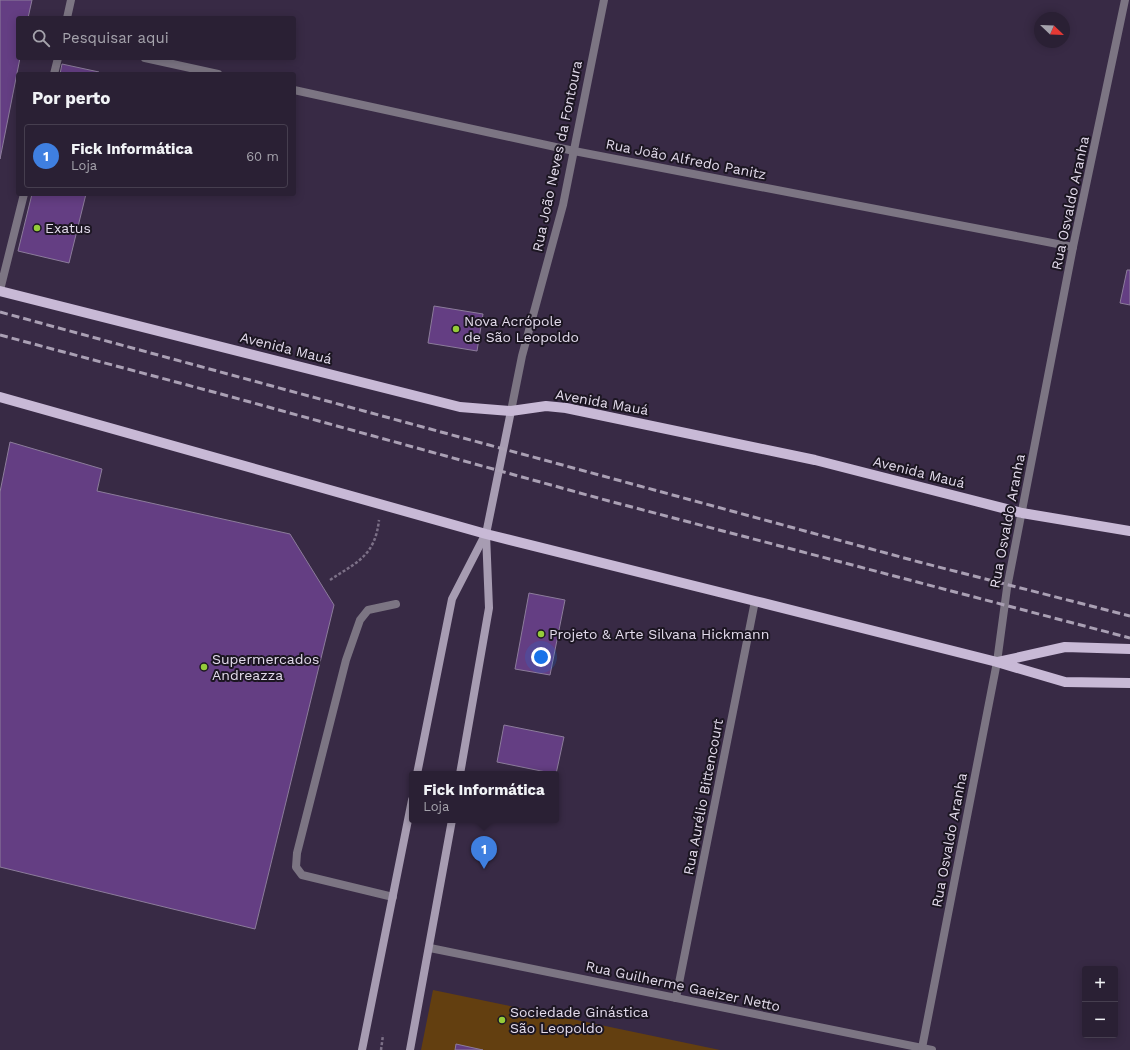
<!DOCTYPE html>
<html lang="pt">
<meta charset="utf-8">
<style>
:root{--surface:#2a2034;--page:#362d40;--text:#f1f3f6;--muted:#a5a3ac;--line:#463e4f;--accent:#d93025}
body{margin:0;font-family:"Work Sans",sans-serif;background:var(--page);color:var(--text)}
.controls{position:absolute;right:12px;bottom:12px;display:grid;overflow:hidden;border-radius:4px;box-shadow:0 2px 10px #0003}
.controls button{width:36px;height:36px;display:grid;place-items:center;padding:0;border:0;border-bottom:1px solid var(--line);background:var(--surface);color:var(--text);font:20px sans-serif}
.compass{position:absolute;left:1034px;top:12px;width:36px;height:36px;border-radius:50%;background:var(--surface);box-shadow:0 2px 10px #0003;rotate:113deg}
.you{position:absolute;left:541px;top:657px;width:14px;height:14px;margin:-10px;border:3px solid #fff;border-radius:50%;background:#1a73e8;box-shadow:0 0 0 6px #1a73e833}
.badge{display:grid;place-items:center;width:26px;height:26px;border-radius:50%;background:var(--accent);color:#fff;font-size:13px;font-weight:700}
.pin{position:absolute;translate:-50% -33px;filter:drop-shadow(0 1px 2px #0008)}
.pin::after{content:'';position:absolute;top:21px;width:14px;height:12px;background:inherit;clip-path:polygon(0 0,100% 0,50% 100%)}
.popup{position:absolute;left:409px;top:771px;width:150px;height:52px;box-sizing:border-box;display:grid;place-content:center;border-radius:4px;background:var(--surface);filter:drop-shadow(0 1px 3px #0005);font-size:13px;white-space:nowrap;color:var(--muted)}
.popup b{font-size:15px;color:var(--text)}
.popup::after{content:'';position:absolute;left:50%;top:100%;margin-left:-8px;border:8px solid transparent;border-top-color:var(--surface)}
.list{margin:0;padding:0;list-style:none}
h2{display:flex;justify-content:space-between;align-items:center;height:52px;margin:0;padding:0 16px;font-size:17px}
h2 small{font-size:13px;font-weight:400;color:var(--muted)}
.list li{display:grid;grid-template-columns:26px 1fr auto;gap:12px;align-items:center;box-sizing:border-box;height:64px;margin:0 8px 8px;padding:0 8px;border:1px solid var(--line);border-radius:4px}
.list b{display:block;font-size:15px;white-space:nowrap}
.list p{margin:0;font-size:13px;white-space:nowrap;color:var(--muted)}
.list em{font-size:13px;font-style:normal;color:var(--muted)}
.icon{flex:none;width:22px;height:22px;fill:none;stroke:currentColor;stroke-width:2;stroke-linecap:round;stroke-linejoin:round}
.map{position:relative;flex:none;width:1130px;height:1050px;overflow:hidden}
.search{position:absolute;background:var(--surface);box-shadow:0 2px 10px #0003;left:16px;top:16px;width:280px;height:44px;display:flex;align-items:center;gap:10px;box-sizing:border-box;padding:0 14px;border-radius:4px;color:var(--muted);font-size:15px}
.panel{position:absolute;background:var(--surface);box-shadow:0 2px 10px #0003;left:16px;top:72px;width:280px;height:124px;border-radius:4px}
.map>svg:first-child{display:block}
.green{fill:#633f10}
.building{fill:#643e83;stroke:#8c7c9b}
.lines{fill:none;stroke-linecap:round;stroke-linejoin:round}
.path{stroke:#7c7087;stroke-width:2.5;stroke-dasharray:3 2;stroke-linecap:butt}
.service{stroke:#7c7583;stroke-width:8}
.minor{stroke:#7c7583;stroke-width:8}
.tertiary{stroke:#7c7583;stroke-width:8}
.secondary{stroke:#a79cb2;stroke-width:8}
.primary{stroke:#c8b9d6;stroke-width:10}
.rail{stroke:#aaa0b4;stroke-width:3;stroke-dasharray:8 4;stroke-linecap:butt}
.poi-dot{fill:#95cc3a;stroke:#1c1622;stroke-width:1.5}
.labels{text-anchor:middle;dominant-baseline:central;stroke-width:4;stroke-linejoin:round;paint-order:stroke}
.street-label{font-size:14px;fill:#e3dbec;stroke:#1c1622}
.poi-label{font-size:14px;fill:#e3dbec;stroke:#1c1622;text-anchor:start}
</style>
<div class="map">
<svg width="1130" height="1050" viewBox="0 0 1130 1050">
<rect width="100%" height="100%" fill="#382a45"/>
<path class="green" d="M 433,990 L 720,1050 L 421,1050 Z"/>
<g class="building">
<path d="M 0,0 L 32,0 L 28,18 L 18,18 L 18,58 L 20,58 L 0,159 Z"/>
<path d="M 62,64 L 99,72 L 99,74 L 60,74 Z"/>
<path d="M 32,194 L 86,194 L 69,263 L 18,251 Z"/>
<path d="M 1127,270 L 1130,270 L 1130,305 L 1120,303 Z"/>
<path d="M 434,306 L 483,314 L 477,351 L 428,343 Z"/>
<path d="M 10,442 L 102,469 L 97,491 L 290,534 L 334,605 L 255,929 L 0,867 L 0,492 Z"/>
<path d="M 529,593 L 565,600 L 550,675 L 515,669 Z"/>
<path d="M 504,725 L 564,737 L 556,774 L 497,762 Z"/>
<path d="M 456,1044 L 483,1050 L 455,1050 Z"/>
</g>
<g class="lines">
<g class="path">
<path d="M 330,580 C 357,562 375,556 379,520"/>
<path d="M 381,1050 L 383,1035"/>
</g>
<path class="service" d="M 393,897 L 302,875 L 296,867 L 297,853 L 346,660 L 360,620 L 368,610 L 396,604"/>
<g class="minor">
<path d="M 67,18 L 71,0"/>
<path d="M 145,58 L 218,74"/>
<path d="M 54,74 L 58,58"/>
<path d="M 294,90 L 574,151 L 1073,247"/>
<path d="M 0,290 L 24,194"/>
<path d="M 430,948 L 932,1050"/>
<path d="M 676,998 L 755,601"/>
<path d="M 922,1048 L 997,662"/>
</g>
<g class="tertiary">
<path d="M 511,411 L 522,356 L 563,205 L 604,0"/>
<path d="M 997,662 L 1007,588 L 1073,247 L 1125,0"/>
</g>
<g class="secondary">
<path d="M 417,774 L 452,599 L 485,535"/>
<path d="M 460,774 L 489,608 L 486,534 L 511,411"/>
<path d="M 362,1050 L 412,800"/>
<path d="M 410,1050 L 452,820"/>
</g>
<g class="primary">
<path d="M 0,291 L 460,407 L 511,411 L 546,406 L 566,408 L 815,460 L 1022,513 L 1130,531"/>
<path d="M 0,397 L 486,534 L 755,601 L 997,662 L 1065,682 L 1130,683"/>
<path d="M 998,662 L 1065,647 L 1130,649"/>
</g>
<g class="rail">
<path d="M 0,312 L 919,562 L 1130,616"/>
<path d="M 0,335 L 221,394 L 609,501 L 1130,638"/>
</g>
</g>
<g class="poi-dot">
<circle cx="37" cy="228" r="4"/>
<circle cx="456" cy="329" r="4"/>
<circle cx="541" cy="634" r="4"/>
<circle cx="204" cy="667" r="4"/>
<circle cx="502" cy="1020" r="4"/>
</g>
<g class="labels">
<g class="street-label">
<text transform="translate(557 156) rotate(-78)">Rua João Neves da Fontoura</text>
<text transform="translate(686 159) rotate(11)">Rua João Alfredo Panitz</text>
<text transform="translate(1070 203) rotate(-78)">Rua Osvaldo Aranha</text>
<text transform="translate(286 348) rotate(14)">Avenida Mauá</text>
<text transform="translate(602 402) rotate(10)">Avenida Mauá</text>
<text transform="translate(919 472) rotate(14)">Avenida Mauá</text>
<text transform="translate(1007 521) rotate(-79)">Rua Osvaldo Aranha</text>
<text transform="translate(703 797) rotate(-79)">Rua Aurélio Bittencourt</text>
<text transform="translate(949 840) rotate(-79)">Rua Osvaldo Aranha</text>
<text transform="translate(683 986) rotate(12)">Rua Guilherme Gaeizer Netto</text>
</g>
<g class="poi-label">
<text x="45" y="228">Exatus</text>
<text x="464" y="321">Nova Acrópole<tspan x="464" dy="16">de São Leopoldo</tspan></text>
<text x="549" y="634">Projeto &amp; Arte Silvana Hickmann</text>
<text x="212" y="659">Supermercados<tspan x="212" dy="16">Andreazza</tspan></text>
<text x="510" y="1012">Sociedade Ginástica<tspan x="510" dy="16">São Leopoldo</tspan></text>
</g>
</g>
</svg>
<div class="controls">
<button>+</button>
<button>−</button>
</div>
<svg class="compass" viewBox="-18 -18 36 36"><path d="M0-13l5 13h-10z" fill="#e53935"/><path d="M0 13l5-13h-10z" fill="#a5a3ac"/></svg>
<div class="you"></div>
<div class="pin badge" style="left:484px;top:869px;background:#3f7fe0">1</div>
<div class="popup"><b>Fick Informática</b>Loja</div>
<div class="search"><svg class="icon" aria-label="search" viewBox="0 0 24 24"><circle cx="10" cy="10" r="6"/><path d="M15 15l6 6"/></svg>Pesquisar aqui</div>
<section class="panel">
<h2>Por perto<small></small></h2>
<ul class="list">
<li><span class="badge" style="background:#3f7fe0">1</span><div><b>Fick Informática</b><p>Loja</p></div><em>60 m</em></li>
</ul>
</section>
</div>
